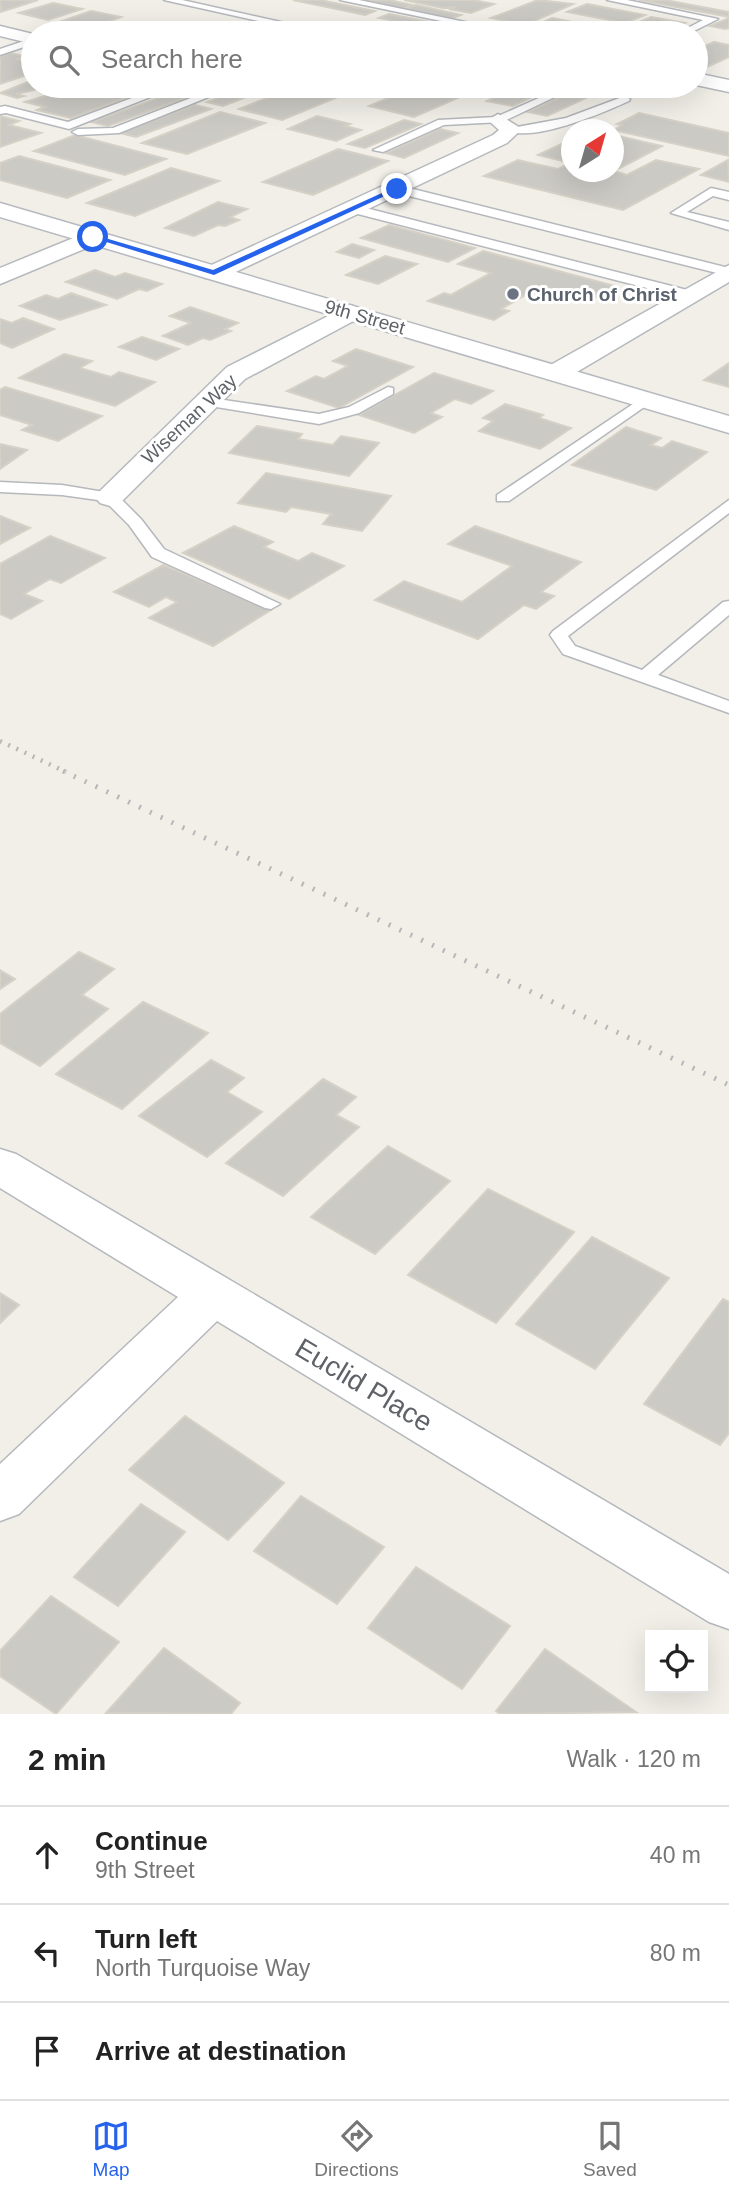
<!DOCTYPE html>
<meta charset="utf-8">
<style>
:root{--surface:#fff;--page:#f6f6f6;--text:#222;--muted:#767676;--line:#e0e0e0;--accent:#2563eb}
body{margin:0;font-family:Arial,sans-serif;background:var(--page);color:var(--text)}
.controls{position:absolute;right:21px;bottom:21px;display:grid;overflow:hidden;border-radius:0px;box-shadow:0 7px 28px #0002}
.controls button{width:63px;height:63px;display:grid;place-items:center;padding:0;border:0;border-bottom:2px solid var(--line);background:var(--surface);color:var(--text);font:35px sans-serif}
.compass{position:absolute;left:561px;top:119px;width:63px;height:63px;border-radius:50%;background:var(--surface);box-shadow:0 7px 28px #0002;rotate:37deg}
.stop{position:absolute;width:21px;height:21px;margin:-16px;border:5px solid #2563eb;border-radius:50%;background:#fff}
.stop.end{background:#2563eb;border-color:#fff;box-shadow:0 2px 7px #0008}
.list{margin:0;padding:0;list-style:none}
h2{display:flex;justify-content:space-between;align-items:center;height:91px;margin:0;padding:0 28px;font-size:30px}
h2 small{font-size:23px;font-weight:400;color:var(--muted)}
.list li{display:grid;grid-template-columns:46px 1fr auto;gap:21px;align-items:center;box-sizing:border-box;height:98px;padding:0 28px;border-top:2px solid var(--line)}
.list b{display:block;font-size:26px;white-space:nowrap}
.list p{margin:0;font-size:23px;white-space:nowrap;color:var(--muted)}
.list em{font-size:23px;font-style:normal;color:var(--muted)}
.icon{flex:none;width:38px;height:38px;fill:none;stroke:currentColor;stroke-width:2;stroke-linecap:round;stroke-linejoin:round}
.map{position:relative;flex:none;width:729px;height:1714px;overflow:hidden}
.search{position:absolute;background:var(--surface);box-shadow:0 7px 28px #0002;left:21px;right:21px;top:21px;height:77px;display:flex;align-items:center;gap:18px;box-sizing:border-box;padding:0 24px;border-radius:38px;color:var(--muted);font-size:26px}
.sheet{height:385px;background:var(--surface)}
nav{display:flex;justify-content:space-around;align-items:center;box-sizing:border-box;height:98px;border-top:2px solid var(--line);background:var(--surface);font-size:19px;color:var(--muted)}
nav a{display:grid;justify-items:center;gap:4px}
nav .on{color:var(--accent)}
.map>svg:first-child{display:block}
.building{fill:#cccac5;stroke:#d6d1c6;stroke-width:2}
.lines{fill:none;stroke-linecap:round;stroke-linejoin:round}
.lane-casing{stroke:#b5b8bc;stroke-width:3}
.street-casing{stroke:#b5b8bc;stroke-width:3}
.secondary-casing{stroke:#b6babf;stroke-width:3}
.lane{fill:#fff;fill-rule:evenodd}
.street{fill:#fff;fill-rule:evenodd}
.secondary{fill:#fff;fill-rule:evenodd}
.rail-far1{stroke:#b6b7b8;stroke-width:4.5;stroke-dasharray:2 7;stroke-linecap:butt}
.rail{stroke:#b6b7b8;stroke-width:5;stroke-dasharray:2 10;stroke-linecap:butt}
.route{fill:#2563eb}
.worship-dot{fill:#6b7280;stroke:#fff;stroke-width:2.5}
.labels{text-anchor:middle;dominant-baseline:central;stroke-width:6;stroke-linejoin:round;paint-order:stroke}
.far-worship-label{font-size:19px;font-weight:bold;fill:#5b616d;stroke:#fff;text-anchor:start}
.far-street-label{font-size:19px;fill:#5f6368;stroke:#fff}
.near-street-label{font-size:28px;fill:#5f6368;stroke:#fff}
</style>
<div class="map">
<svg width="729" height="1714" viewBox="0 0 729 1714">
<rect width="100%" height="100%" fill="#f1efe8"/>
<g class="building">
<path d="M 0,0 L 38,0 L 1,12 Z"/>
<path d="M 293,0 L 320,0 L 375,11 L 365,15 Z"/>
<path d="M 361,0 L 389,0 L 412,5 L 402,9 Z"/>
<path d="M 404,0 L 473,0 L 494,4 L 471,13 L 449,9 L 456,7 L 443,8 Z"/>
<path d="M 538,0 L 573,4 L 525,25 L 491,18 Z"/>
<path d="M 639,0 L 665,0 L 729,12 L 729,17 Z"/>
<path d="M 53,3 L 82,9 L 48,20 L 19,13 Z"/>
<path d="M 587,4 L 645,15 L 625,23 L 567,12 Z"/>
<path d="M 416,5 L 461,15 L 451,19 L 406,9 Z"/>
<path d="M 91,11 L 121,17 L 89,29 L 59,22 Z"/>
<path d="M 389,14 L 455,27 L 444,31 L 379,18 Z"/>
<path d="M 651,17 L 685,23 L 662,33 L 612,33 Z"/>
<path d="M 552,18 L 614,30 L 606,33 L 564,33 L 532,27 Z"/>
<path d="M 729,18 L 729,28 L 725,29 L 710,26 Z"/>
<path d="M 141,22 L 170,29 L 157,33 L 107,33 Z"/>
<path d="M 714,42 L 729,45 L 729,57 L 707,67 L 696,65 L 696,50 Z"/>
<path d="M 10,53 L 24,56 L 17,59 L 33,63 L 33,73 L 0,84 L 0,56 Z"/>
<path d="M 33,80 L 33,86 L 47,87 L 16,94 L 24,96 L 17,98 L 0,93 Z"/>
<path d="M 78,86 L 157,86 L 71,118 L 37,110 L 45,107 L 25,102 Z"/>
<path d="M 249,86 L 274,86 L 223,106 L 207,102 Z"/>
<path d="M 298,86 L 329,86 L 352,91 L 282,120 L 239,109 Z"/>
<path d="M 417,86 L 464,86 L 478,89 L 414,117 L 369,106 Z"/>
<path d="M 519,86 L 537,90 L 527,95 L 534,96 L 513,106 L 487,101 Z"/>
<path d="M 557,86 L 591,86 L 605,89 L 547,116 L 528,112 L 576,90 Z"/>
<path d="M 180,90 L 196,94 L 108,126 L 92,122 Z"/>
<path d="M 195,105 L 211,109 L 136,137 L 120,133 Z"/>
<path d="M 220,112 L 265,123 L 187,154 L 142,143 Z"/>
<path d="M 639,113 L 729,133 L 729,156 L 614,130 L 622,125 L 617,124 Z"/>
<path d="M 0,116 L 19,121 L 9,125 L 41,133 L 0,147 Z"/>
<path d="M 317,116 L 350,124 L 345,126 L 361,130 L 336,141 L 288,129 Z"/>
<path d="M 404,120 L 421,124 L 365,148 L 348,144 Z"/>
<path d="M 440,129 L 458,133 L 404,158 L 386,153 Z"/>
<path d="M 75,135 L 166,159 L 125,175 L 34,151 Z"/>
<path d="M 614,135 L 662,146 L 614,171 Z"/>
<path d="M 572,139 L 572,172 L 614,171 L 627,175 L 656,160 L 699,169 L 623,210 L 484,176 L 518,160 L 558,169 L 571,163 L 538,155 Z"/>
<path d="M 338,149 L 388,161 L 313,195 L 263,182 Z"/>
<path d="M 19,156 L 110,180 L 67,198 L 0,180 L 0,163 Z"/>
<path d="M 728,160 L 729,182 L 701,175 Z"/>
<path d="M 171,168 L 219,181 L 135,216 L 87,203 Z"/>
<path d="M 218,202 L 247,209 L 230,217 L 239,220 L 225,226 L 218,225 L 194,236 L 165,228 Z"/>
<path d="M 389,225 L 475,248 L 448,262 L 361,238 Z"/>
<path d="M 352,244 L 374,250 L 359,258 L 337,252 Z"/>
<path d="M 483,251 L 615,286 L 591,300 L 541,286 L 501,309 L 509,311 L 494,320 L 428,301 L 444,293 L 451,295 L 491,273 L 458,264 Z"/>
<path d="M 385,256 L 417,264 L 378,284 L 346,275 Z"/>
<path d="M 95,270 L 115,277 L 125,273 L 162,284 L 147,291 L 139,289 L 117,299 L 66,282 Z"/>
<path d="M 71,293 L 106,305 L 60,320 L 20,306 L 46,295 L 58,299 Z"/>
<path d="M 190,307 L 238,323 L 225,329 L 231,331 L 210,340 L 203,338 L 188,345 L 163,336 L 191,323 L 170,316 Z"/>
<path d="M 23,318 L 54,329 L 12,348 L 0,343 L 0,319 L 12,323 Z"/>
<path d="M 142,337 L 179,349 L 156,360 L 119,347 Z"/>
<path d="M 356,349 L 413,367 L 339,408 L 287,391 L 316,376 L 324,379 L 348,366 L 333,361 Z"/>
<path d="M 64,354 L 92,361 L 80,368 L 111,377 L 119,372 L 155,382 L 115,406 L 19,378 Z"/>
<path d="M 729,363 L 729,387 L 704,380 Z"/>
<path d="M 434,373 L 493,391 L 471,404 L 455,399 L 431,413 L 442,417 L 414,433 L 359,415 Z"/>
<path d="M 5,387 L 102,416 L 58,441 L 22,430 L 32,425 L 0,415 L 0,390 Z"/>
<path d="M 505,404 L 543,415 L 539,418 L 571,428 L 540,449 L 479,431 L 493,421 L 483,418 Z"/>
<path d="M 257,426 L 302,434 L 298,439 L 333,445 L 341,436 L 379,443 L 349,476 L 229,453 Z"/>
<path d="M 626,427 L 661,438 L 651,445 L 662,448 L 672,441 L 707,452 L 656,490 L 572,465 Z"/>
<path d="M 0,444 L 27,450 L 0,469 Z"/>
<path d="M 266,473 L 391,496 L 362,531 L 323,524 L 331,514 L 291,507 L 286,512 L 238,503 Z"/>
<path d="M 0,516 L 30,528 L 0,544 Z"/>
<path d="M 234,526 L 273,542 L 264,547 L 298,561 L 312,553 L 344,566 L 289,599 L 183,553 Z"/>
<path d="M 475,526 L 581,562 L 541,592 L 554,596 L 536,609 L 524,605 L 478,639 L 375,600 L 404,581 L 462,602 L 512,566 L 448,544 Z"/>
<path d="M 50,536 L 105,558 L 61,583 L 50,579 L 24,594 L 42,601 L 11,619 L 0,614 L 0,564 Z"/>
<path d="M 163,565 L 271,610 L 213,646 L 149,618 L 177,602 L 166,597 L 149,607 L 114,592 Z"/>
<path d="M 79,952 L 114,969 L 82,995 L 108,1009 L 40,1066 L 0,1043 L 0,1014 Z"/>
<path d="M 0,970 L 15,979 L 0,989 Z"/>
<path d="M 143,1002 L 208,1033 L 122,1109 L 56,1074 Z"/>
<path d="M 211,1060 L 244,1078 L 227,1092 L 262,1112 L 207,1157 L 139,1116 Z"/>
<path d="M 323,1079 L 356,1097 L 336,1115 L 359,1127 L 283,1196 L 226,1163 Z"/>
<path d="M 388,1146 L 450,1181 L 375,1254 L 311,1217 Z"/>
<path d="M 488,1189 L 574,1232 L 496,1323 L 408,1275 Z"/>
<path d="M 592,1237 L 669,1278 L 595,1369 L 516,1324 Z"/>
<path d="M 0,1293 L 19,1305 L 0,1323 Z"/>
<path d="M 723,1299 L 729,1302 L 729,1433 L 720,1445 L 644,1404 Z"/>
<path d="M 185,1416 L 284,1483 L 228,1540 L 129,1470 Z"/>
<path d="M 301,1496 L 384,1547 L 337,1604 L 254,1551 Z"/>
<path d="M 141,1504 L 185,1532 L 118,1606 L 74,1577 Z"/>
<path d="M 416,1567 L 510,1626 L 462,1689 L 368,1628 Z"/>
<path d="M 51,1596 L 119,1642 L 56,1714 L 0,1676 L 0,1651 Z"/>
<path d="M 164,1648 L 240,1703 L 231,1714 L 106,1713 Z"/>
<path d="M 545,1649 L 636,1712 L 500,1714 L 496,1711 Z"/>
</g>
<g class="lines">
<defs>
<g id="lane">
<path d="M 164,0 L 182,0 L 330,33 L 312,33 Z"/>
<path d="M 340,0 L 359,0 L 518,33 L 499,33 Z"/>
<path d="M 607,0 L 627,0 L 718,19 L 690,33 L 678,33 L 703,20 Z"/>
<path d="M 33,38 L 33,44 L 0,55 L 0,49 Z"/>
<path d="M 164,86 L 173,88 L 69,129 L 6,113 L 0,114 L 0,107 L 5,106 L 68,122 Z"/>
<path d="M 222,86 L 236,86 L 119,133 L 78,135 L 72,132 L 78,129 L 113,128 Z"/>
<path d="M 532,86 L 556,87 L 561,94 L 502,122 L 444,125 L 383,152 L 373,150 L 438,120 L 496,117 L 550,93 Z"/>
<path d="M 625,96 L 630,99 L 629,101 C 605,112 529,145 506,129 L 566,118 Z"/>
<path d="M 397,185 L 729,268 L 729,276 L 393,192 L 391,189 Z"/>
<path d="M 711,188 L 729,192 L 729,200 L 713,196 L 687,212 L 729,222 L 729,230 L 671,213 Z"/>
<path d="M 354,205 L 695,292 L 697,295 L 690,299 L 350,212 L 350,206 Z"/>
<path d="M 388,387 L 393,388 L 393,394 L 359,413 L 319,424 L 204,405 L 197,401 L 204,397 L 319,414 L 349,407 Z"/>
<path d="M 645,396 L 650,397 L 650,403 L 509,501 L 497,501 L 497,495 Z"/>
<path d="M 0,482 L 62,485 L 116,494 L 141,519 L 164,549 L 280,604 L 271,609 L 265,608 L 152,557 L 129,525 L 105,501 L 62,495 L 0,492 Z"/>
<path d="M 729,500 L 729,513 L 568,636 L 575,646 L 642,670 L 723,602 L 729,601 L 729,615 L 658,675 L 729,701 L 729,713 L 563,654 L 550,635 L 553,631 Z"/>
</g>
<g id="street">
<path d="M 0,26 L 33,34 L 33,44 L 0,36 Z"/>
<path d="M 696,73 L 729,80 L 729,92 L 696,85 Z"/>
<path d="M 498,114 L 522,129 L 507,143 L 223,278 L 205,278 L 202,273 L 205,268 L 493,135 L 499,130 L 488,120 Z"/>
<path d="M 93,230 L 101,232 L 105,237 L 101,242 L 0,284 L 0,268 Z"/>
<path d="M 729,265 L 729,282 L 565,379 L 547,379 L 543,373 L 547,367 Z"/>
<path d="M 350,305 L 359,308 L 363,313 L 359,318 L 245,379 L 120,503 L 110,506 L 100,503 L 95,497 L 100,491 L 227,367 Z"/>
<path d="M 0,1149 L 16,1154 L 729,1574 L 729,1629 L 709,1622 L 217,1321 L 19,1514 L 0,1521 L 0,1464 L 178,1297 L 0,1188 Z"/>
</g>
<path id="secondary" d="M 0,203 L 729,416 L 729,433 L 0,217 Z"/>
</defs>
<use href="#lane" class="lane-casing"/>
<use href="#street" class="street-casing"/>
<use href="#secondary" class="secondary-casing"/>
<use href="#lane" class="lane"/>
<use href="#street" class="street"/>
<use href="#secondary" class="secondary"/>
<path class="rail-far1" d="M 0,741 L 66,772"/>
<path class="rail" d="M 63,771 L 729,1085"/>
</g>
<path class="route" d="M 395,187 L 400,189 L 214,275 L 90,237 L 95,235 L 213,270 Z"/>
<circle class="worship-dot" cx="513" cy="294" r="7"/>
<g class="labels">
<g class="far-worship-label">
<text x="527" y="294">Church of Christ</text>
</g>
<g class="far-street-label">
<text transform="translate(365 317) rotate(16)">9th Street</text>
<text transform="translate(189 419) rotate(-43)">Wiseman Way</text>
</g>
<g class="near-street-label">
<text transform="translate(364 1385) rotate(31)">Euclid Place</text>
</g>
</g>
</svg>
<div class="controls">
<button><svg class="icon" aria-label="locate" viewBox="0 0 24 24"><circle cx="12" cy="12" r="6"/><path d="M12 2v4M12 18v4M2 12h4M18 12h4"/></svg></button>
</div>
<svg class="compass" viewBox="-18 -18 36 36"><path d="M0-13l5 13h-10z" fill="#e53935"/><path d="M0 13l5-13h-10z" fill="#767676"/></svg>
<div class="stop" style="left:93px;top:237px"></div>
<div class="stop end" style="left:397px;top:189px"></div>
<div class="search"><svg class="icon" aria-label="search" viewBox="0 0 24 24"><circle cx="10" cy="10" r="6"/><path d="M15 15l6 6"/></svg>Search here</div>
</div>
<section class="sheet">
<h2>2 min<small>Walk · 120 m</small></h2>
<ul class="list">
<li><svg class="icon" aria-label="ahead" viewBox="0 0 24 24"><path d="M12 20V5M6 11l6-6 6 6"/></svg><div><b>Continue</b><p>9th Street</p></div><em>40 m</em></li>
<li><svg class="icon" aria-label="left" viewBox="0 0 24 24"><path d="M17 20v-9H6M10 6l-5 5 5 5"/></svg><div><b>Turn left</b><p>North Turquoise Way</p></div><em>80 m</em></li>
<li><svg class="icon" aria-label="arrive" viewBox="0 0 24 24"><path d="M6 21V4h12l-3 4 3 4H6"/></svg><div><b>Arrive at destination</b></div></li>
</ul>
</section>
<nav>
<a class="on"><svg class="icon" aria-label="map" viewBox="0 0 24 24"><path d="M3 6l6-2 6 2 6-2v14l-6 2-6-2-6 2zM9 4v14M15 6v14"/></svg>Map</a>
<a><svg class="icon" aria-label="directions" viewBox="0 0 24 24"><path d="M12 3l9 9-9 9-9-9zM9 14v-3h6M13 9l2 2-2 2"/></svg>Directions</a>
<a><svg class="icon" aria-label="saved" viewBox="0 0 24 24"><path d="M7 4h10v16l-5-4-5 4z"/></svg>Saved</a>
</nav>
